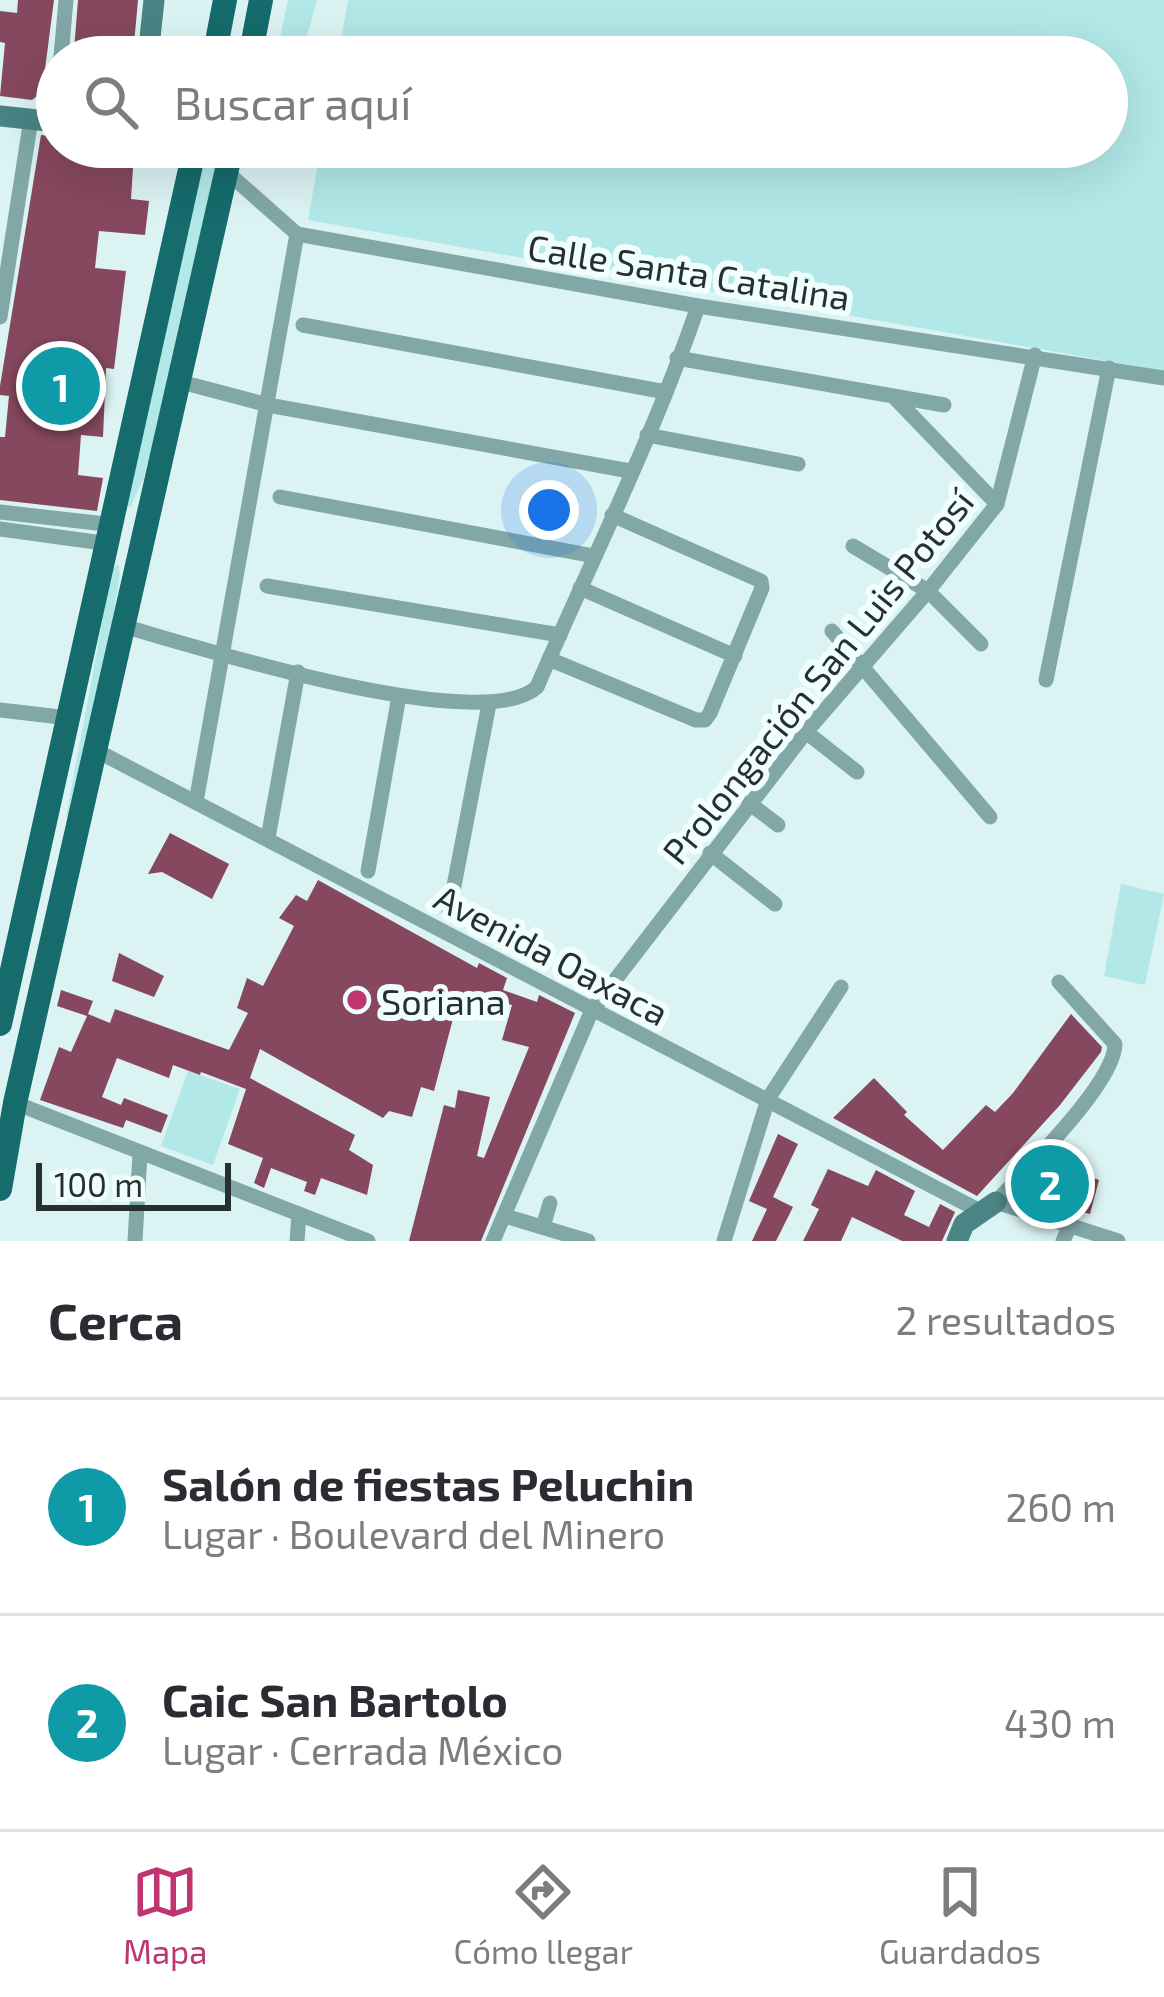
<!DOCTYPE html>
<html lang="es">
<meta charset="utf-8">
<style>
:root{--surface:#fff;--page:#f2f2f3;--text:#2b2b33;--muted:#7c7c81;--line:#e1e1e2;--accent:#be3572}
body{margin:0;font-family:"Exo 2",sans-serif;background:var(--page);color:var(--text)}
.scale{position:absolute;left:36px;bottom:30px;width:195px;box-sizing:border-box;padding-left:12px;border:6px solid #273030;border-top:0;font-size:33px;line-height:42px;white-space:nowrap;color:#273030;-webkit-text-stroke:9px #f0fefe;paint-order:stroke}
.you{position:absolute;left:549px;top:510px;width:42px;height:42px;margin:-30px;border:9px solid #fff;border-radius:50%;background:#1a73e8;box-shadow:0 0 0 18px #1a73e833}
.badge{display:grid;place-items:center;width:78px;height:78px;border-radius:50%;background:var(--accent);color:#fff;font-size:39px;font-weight:700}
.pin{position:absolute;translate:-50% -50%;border:6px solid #fff;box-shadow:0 3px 12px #0006}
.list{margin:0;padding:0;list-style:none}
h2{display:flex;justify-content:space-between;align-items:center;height:156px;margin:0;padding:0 48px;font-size:51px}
h2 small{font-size:39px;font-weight:400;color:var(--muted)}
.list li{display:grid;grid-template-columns:78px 1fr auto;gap:36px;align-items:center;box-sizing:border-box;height:216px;padding:0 48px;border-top:3px solid var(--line)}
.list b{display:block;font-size:45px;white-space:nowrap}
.list p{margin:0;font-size:39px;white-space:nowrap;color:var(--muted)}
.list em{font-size:39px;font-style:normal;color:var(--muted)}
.icon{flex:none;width:66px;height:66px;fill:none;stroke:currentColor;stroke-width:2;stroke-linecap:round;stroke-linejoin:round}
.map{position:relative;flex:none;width:1164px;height:1241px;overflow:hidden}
.search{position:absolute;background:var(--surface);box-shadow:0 12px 48px #0002;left:36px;right:36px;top:36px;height:132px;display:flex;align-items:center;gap:30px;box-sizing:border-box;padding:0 42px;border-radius:66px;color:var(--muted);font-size:45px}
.sheet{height:588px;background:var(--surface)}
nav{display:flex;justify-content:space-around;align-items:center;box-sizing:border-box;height:168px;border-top:3px solid var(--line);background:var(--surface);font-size:33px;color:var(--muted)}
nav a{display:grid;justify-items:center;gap:6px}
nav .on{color:var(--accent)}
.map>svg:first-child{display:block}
.green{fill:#b2e8e8}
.building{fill:#86485e}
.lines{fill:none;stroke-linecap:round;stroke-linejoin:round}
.street{stroke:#82a7a7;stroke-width:15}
.secondary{stroke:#4a8484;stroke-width:21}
.primary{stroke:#166b6c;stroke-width:24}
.poi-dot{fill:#be3572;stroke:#f0fefe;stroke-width:4.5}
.labels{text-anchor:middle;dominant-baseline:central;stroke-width:12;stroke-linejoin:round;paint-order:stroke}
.street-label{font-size:36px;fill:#273030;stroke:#f0fefe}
.poi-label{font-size:36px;fill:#273030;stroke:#f0fefe;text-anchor:start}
</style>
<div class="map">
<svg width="1164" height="1241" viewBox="0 0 1164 1241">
<rect width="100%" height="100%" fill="#dcf3f3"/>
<g class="green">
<path d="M 288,0 L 317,0 L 301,57 L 276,57 Z"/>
<path d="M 348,0 L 1164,0 L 1164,371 L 308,220 L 321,147 L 1107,147 L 1107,57 L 338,57 Z"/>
<path d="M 206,147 L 224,147 L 167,397 L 143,480 L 130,508 L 127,504 Z"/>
<path d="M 118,564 L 120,575 L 102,686 L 69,818 L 66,817 L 112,570 Z"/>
<path d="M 1121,884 L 1164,894 L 1145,985 L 1104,976 Z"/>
<path d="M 188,1071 L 240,1089 L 213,1165 L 161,1146 Z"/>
</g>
<g class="building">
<path d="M 18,0 L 54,0 L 42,92 L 32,100 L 0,96 L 5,43 L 0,42 L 0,11 L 17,13 Z"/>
<path d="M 78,0 L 138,0 L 133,55 L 103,53 L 102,57 L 82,57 L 82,51 L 74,50 Z"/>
<path d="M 41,135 L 57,137 L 57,147 L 103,147 L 101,166 L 133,168 L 131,199 L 149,201 L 145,235 L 99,231 L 95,268 L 126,271 L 114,369 L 106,368 L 103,437 L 81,435 L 78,475 L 103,478 L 97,511 L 0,500 L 0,437 L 5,437 L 9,396 L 0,395 L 0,386 Z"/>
<path d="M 170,833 L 229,864 L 212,899 L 162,872 L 148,874 Z"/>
<path d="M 318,880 L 477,968 L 479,963 L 507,978 L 503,990 L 537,1002 L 539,995 L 575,1013 L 481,1241 L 409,1241 L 444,1105 L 455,1108 L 458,1090 L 490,1097 L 477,1156 L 484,1158 L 529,1047 L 502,1040 L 512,1005 L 460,992 L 434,1091 L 421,1087 L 412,1117 L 389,1111 L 383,1118 L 260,1049 L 250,1078 L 355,1135 L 349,1150 L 373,1165 L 367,1195 L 321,1178 L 315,1195 L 304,1191 L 307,1182 L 271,1168 L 264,1188 L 254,1183 L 263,1158 L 228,1144 L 246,1089 L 201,1072 L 200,1075 L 173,1065 L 169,1078 L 117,1058 L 102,1097 L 121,1105 L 124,1098 L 168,1115 L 161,1133 L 126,1120 L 123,1128 L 40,1100 L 59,1047 L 71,1052 L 87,1016 L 57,1006 L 61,990 L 93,1001 L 88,1014 L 110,1023 L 115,1009 L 229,1050 L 248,1013 L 237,1008 L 247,978 L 263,986 L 294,926 L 279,918 L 296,895 L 307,901 Z"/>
<path d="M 119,953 L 164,976 L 154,997 L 112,981 Z"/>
<path d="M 1071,1014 L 1102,1047 L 1101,1052 L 1060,1105 L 977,1196 L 833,1118 L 874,1078 L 907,1112 L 904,1115 L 943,1150 L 986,1105 L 995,1112 L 1013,1093 Z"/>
<path d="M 778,1134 L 798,1144 L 773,1197 L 793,1207 L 776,1241 L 752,1241 L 767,1209 L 749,1201 Z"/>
<path d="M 1070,1149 L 1078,1157 L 1073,1171 L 1099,1180 L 1090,1214 L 1019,1195 L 1061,1150 L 1066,1154 Z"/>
<path d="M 828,1169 L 868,1186 L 876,1170 L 915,1191 L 904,1215 L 929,1227 L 940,1204 L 955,1212 L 942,1241 L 902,1241 L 852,1217 L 841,1241 L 803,1241 L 819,1209 L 811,1205 Z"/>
</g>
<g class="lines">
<g class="street">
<path d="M 61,57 L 66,0"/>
<path d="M 54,121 L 57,93"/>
<path d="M 227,172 L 297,234 L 698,306 L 1164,378"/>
<path d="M 0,317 L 31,119"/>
<path d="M 303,325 L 666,392"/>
<path d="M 677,358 L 944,405"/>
<path d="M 181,382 L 268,405 L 630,471"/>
<path d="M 895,398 L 997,504"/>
<path d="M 647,435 L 798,464"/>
<path d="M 280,497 L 594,556"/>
<path d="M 0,512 L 114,525"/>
<path d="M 0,529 L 110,544"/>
<path d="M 853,546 L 928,591 L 981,644"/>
<path d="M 267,586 L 560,635"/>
<path d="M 580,588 L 735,656"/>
<path d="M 123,626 C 197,647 482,738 537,687 C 591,561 654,436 698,306"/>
<path d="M 832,631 L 990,817"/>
<path d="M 549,659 L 696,720 L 705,720 L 710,713 L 762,588 L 761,581 L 612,515"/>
<path d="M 1046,680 L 1109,368"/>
<path d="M 0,710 L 69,718"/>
<path d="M 806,732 L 857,772"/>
<path d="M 97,751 L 980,1211"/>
<path d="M 196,802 L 297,234"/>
<path d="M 749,803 L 778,825"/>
<path d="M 268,838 L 298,672"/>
<path d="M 710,853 L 775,904"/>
<path d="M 368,871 L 399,696"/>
<path d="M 449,912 L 489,704"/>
<path d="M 1059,982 L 1115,1044 C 1115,1083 1024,1171 996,1202 L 1118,1241"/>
<path d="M 15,1103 L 368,1241"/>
<path d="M 505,1216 L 588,1241"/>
<path d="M 543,1227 L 550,1203"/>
<path d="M 135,1241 L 140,1154"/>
<path d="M 297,1241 L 299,1214"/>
<path d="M 493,1241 L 592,1010 L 806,732 L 928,591 L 997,504 L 1035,355"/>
<path d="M 724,1241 L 768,1099 L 841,987"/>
<path d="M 1063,1241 L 1071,1223"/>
</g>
<g class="secondary">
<path d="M 148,57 L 154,0"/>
<path d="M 0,116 L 57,122"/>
<path d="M 957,1241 L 964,1224 L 996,1202"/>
</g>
<g class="primary">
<path d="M 214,57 L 225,0"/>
<path d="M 250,57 L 261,0"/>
<path d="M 0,1024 L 195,147"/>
<path d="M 0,1189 L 15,1103 L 232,147"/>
</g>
</g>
<circle class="poi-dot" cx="357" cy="1000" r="12"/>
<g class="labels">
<g class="street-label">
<text transform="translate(689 271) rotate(9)">Calle Santa Catalina</text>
<text transform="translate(817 676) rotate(-51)">Prolongación San Luis Potosí</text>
<text transform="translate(552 954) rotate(28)">Avenida Oaxaca</text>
</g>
<g class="poi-label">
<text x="381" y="1000">Soriana</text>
</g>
</g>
</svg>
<div class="scale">100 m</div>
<div class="you"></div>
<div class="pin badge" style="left:61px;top:386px;background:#0f9aa8">1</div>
<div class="pin badge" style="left:1050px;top:1184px;background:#0f9aa8">2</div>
<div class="search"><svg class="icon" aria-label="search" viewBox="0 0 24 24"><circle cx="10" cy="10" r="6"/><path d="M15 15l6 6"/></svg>Buscar aquí</div>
</div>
<section class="sheet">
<h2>Cerca<small>2 resultados</small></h2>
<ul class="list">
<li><span class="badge" style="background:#0f9aa8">1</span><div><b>Salón de fiestas Peluchin</b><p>Lugar · Boulevard del Minero</p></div><em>260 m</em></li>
<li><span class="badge" style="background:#0f9aa8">2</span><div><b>Caic San Bartolo</b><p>Lugar · Cerrada México</p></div><em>430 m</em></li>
</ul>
</section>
<nav>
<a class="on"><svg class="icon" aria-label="map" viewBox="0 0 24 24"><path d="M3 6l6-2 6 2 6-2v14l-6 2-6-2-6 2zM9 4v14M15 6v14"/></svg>Mapa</a>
<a><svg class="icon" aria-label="directions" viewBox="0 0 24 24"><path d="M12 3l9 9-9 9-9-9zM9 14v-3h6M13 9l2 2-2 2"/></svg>Cómo llegar</a>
<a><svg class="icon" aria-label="saved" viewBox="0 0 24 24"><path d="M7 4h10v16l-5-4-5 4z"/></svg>Guardados</a>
</nav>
